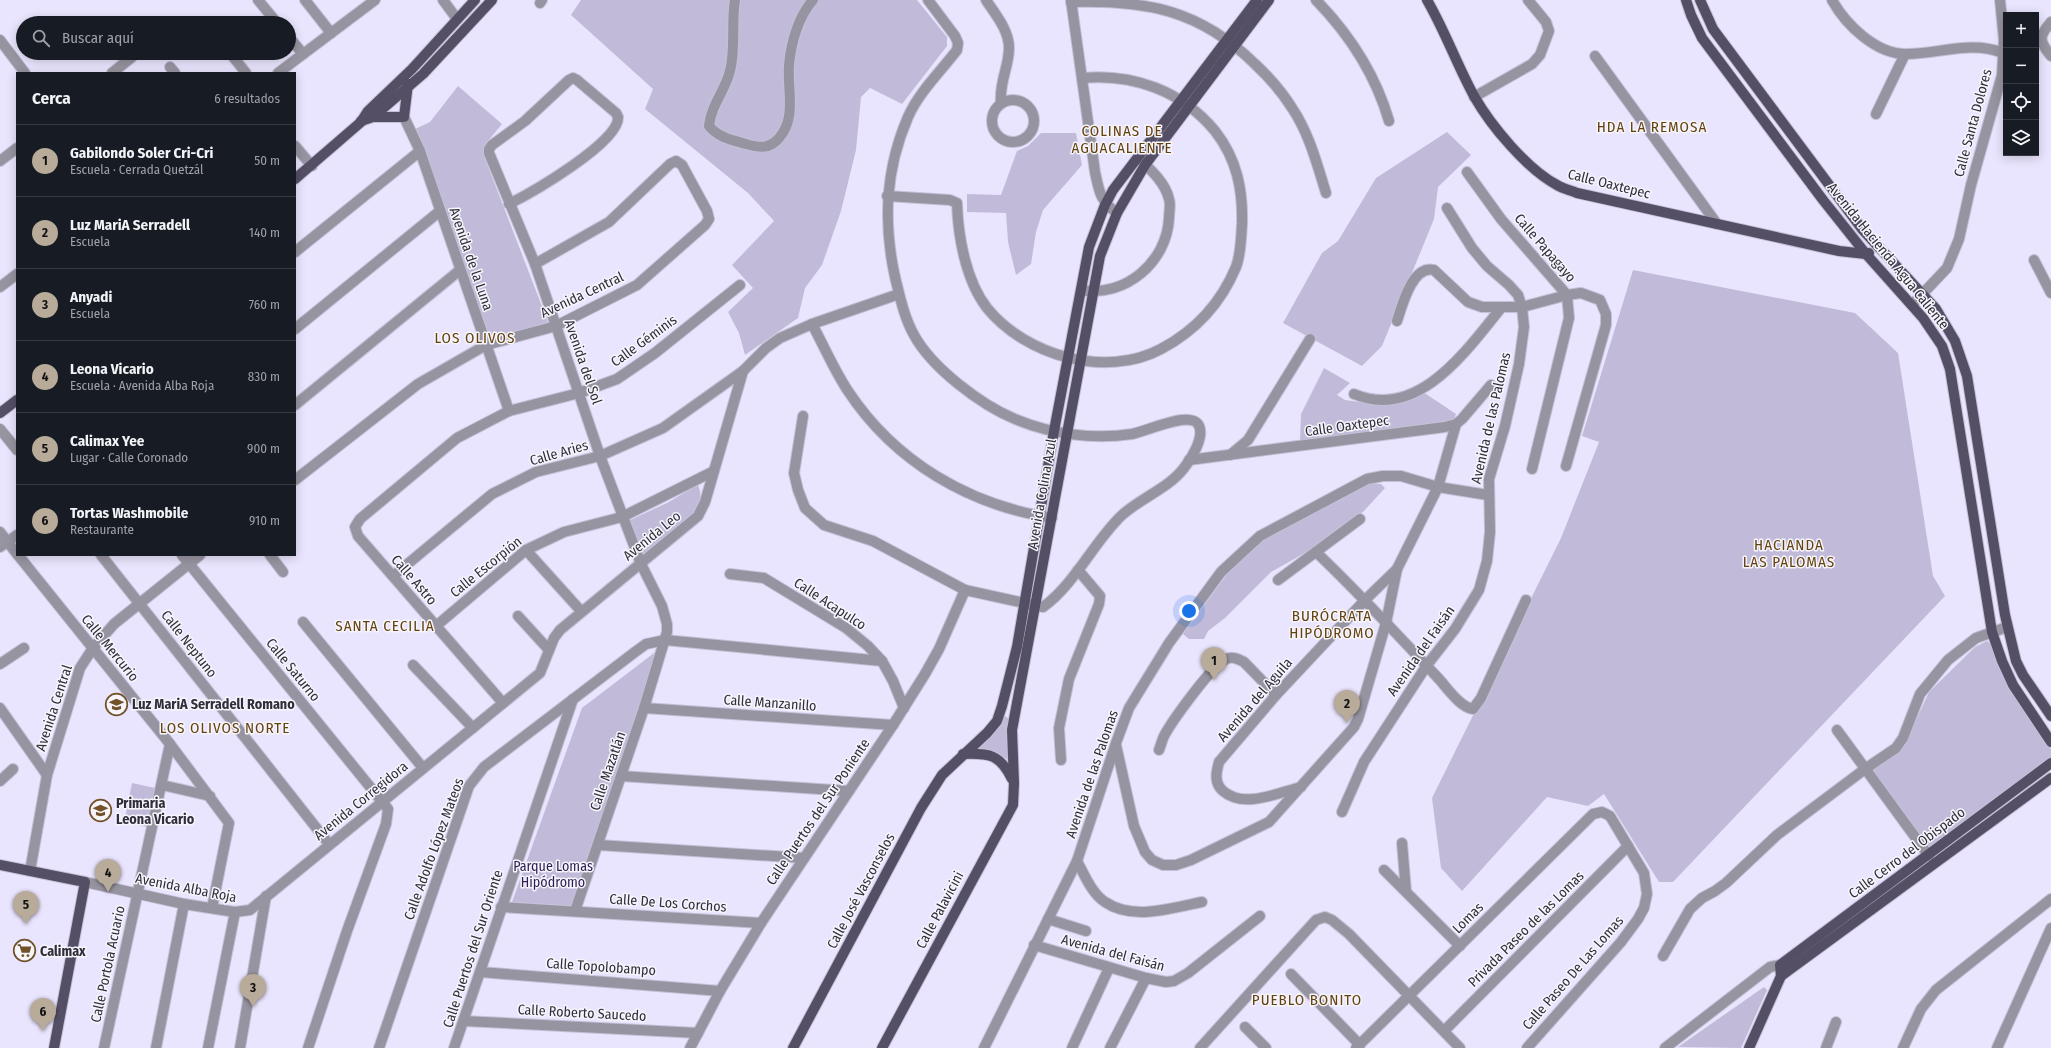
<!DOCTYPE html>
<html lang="es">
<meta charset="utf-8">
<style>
:root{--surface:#171b24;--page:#242831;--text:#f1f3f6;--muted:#9ea1a6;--line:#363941;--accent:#b8ab99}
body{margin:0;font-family:"Fira Sans Condensed",sans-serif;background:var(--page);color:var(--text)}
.controls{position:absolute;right:12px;top:12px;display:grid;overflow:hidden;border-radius:0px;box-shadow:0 2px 10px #0003}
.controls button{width:36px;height:36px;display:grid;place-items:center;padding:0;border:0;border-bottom:1px solid var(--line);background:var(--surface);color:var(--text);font:20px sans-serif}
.you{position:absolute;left:1189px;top:611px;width:14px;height:14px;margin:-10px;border:3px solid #fff;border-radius:50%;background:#1a73e8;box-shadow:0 0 0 6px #1a73e833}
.badge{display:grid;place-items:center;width:26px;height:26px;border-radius:50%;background:var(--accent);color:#111;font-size:13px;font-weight:700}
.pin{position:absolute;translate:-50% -33px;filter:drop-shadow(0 1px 2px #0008)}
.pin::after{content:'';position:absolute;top:21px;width:14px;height:12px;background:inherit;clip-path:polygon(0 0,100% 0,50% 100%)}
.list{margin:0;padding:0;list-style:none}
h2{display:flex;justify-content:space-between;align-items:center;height:52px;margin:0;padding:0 16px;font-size:17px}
h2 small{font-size:13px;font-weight:400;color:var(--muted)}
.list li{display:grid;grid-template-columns:26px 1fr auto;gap:12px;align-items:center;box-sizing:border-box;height:72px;padding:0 16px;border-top:1px solid var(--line)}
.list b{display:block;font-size:15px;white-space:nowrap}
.list p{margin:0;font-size:13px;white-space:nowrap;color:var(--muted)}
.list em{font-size:13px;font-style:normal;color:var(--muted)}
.icon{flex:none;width:22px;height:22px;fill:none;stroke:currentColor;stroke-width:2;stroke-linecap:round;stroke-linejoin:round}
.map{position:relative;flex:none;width:2051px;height:1048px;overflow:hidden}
.search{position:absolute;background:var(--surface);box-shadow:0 2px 10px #0003;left:16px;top:16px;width:280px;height:44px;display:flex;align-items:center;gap:10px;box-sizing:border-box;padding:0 14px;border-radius:22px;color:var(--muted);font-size:15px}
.panel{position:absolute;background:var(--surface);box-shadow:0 2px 10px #0003;left:16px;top:72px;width:280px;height:484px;border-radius:0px}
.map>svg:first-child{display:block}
.green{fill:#c1bbd9}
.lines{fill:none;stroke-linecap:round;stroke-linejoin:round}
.minor-casing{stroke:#c5c0d7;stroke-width:12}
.major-casing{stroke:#c5c0d7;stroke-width:12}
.minor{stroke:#9794a1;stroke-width:10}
.major{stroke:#554f66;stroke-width:10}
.labels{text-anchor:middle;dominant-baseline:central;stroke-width:3;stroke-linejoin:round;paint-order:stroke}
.street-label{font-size:14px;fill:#312e3a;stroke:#f6f5fc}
.poi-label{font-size:14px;font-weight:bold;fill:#312e3a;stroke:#f6f5fc;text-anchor:start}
.park-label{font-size:14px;fill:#301d54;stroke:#f6f5fc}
.neighbourhood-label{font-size:15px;letter-spacing:1px;fill:#64410d;stroke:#f6f5fc}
</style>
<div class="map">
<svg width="2051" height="1048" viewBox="0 0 2051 1048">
<rect width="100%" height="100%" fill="#eae5fe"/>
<g class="green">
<path d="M 581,0 L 917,0 L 947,37 L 947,46 L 902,104 L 870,88 L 861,97 L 856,150 L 841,211 L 822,265 L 805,288 L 798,318 L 745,355 L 739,333 L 728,312 L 753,288 L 732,265 L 774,221 L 748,193 L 645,109 L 653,89 L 571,15 Z"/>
<path d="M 458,86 L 502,124 L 484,146 L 483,153 L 548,322 L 489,340 L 415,129 L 430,122 Z"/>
<path d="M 1447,132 L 1471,155 L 1438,187 L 1434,219 L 1382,346 L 1362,366 L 1283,323 L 1322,253 L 1338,241 L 1376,178 Z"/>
<path d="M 1041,133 L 1076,133 L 1082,165 L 1043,210 L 1036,232 L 1031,264 L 1016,275 L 1008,242 L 1006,213 L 967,212 L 967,194 L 1001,195 L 1017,151 L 1028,146 Z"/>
<path d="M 1633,270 L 1855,313 L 1898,353 L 1933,576 L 1945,596 L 1673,882 L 1659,882 L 1604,794 L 1588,806 L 1547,797 L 1462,891 L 1441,868 L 1432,798 L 1561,538 L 1599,442 L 1582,436 Z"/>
<path d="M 1324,368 L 1350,383 L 1337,395 L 1345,400 L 1366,403 L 1403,401 L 1423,392 L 1456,414 L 1454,419 L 1448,421 L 1300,442 L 1301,414 Z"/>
<path d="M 1372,483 L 1381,484 L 1385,488 L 1364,511 L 1312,549 L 1271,572 L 1225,618 L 1208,631 L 1204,639 L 1189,639 L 1183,634 L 1238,559 L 1260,536 L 1342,499 L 1361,485 Z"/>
<path d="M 698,484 C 701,493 702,502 697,511 L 642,559 L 630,520 L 669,502 Z"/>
<path d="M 1987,641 L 1993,646 L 2051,749 L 2051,762 L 1931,852 L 1872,769 L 1903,748 L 1929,692 L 1975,647 Z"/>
<path d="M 658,650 L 573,906 L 512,902 L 582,708 Z"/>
<path d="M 1005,716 L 1009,719 L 1007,740 L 1009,760 L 993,752 L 976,748 L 998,727 Z"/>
<path d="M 132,783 L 155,788 L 148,827 L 124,823 Z"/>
<path d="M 1764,987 L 1767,990 L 1741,1048 L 1678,1047 Z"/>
</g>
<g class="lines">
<defs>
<g id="minor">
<path d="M 258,0 L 277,23"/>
<path d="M 305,0 L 331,33"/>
<path d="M 443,0 L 457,19"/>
<path d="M 735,0 C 731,23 736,48 730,71 C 725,91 711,105 709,126 C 719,138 732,140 746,144 C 760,148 770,149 779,138 C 797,118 787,89 789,65 C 791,43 798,17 813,0"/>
<path d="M 986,0 C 995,14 1009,30 1009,48 C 1009,67 999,82 1001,103"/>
<path d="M 1071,0 L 1095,172 C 1099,191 1100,201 1117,213"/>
<path d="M 1316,0 C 1349,34 1376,76 1389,121"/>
<path d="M 1832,0 C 1846,25 1876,54 1906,54 C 1940,54 1971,40 2003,53"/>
<path d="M 1071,2 C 1147,0 1200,10 1255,64 C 1269,77 1282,92 1292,108 C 1309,133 1317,164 1326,193"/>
<path d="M 540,3 L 542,0"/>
<path d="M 2051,22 C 2038,37 2039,41 2051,56"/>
<path d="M 289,37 L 303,54"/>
<path d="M 0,40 L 25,73"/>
<path d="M 230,53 L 246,73"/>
<path d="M 1595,56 L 1717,224"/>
<path d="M 170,67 L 175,73"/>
<path d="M 112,73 L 132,57"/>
<path d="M 278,73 L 375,0"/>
<path d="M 1474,97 L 1532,64 L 1540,55 L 1549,31 L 1546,22 L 1528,0"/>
<circle cx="1013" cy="121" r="21"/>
<path d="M 1876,114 L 1905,54"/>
<path d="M 404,117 L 420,151 L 509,411"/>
<path d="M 295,146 L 312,166"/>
<path d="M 0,161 L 17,148"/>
<path d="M 1467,172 L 1501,219 L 1567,295 L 1569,318 L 1532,469"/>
<path d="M 887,196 L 950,200 L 957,203 C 958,237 966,281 987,308 C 1025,355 1105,379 1161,349 C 1195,331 1221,303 1236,267 C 1241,254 1241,238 1242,224 C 1243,190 1237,159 1215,131 C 1182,91 1133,73 1082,78"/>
<path d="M 509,204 C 531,193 620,142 618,117 L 616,113 L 577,80 L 573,78 L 569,80 L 525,121 L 492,145 L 489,149 L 489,153 L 535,264 L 600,456 L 641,564 L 662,606 L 667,624 L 667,632 L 644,708 L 575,911"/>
<path d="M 295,252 L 420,151"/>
<path d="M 2034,260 L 2051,293"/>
<path d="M 0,287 L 17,274"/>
<path d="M 1081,290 C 1125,298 1167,262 1169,218 C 1169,212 1171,204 1169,199 C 1165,182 1150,169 1138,158"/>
<path d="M 1912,305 L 1947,268 L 1959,239 L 1971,185 L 2002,75 L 2004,40 L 2000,0"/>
<path d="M 1397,321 C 1402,306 1412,265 1434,270 L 1468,302 L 1482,307 L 1522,307 L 1567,295 L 1581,293 L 1600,300 L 1606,314 L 1606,325 L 1566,466"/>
<path d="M 812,324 C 824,346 834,370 848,391 C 895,462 969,505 1052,518"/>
<path d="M 295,329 L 440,211"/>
<path d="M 1354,394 C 1418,421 1466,351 1501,308"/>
<path d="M 295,405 L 460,270"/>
<path d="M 803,416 L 794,473 L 798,490 L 805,508 L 824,525 L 873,541 L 965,590 L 1043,607 C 1074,585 1094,542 1121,516 C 1140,498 1168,489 1184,468 C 1191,459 1206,436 1198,424 C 1188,411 1148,431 1132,434 C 1093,440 1051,434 1015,419 C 981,405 932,368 914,335 C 904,317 900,297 895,277 C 883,222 885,170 908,117 C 919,92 941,71 957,50 L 958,43 L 955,36 L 928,0"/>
<path d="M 0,429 L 17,450"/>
<path d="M 1230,455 L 1248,440 L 1310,339"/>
<path d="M 1189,460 L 1445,427 L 1456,424 L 1462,419 L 1491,385"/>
<path d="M 295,480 L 418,384 L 486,345 L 556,326 L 637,285 L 705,225 L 709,219 L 707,211 L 682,165 L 676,161 L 670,164 L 609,222 L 535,264"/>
<path d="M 0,532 L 17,554"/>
<path d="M 0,547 L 17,535"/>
<path d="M 526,550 L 581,611"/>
<path d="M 1316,552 C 1359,593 1399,636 1439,679 C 1448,689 1460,707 1473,709 L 1481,698 L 1526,600"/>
<path d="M 18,555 L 170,744 L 229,823 L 212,908"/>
<path d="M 101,555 L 329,844"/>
<path d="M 182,555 L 388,809 L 386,824 L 347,931 L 308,1048"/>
<path d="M 270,555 L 283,572"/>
<path d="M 730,574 L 764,578 L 846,628 L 868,646 L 882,661 L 893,681 L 904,708"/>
<path d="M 393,576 L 492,494 L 536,472 L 600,456 L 663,428 L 743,371 L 766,348 L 780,338 L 812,324 L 899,294"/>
<path d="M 1278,580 L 1360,519"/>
<path d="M 518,616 L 549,650"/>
<path d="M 303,622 L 423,768"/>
<path d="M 436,626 L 526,550 L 564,532 L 622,517 L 712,472"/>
<path d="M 0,664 L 24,648"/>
<path d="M 413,665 L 473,728"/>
<path d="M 503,703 L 358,536 L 355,527 L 360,519 L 457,438 L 509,411 L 579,393 L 617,379 L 655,353 L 740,285"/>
<path d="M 0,708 L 47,775"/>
<path d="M 644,708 L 893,725"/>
<path d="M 1837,730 L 1929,856"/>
<path d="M 1116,745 L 1134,826 L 1145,852 L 1152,860 L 1163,865 L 1176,865 L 1191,860 L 1269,822 L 1354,727 L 1358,719 L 1386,623 L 1397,569"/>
<path d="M 1159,750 C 1161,745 1162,740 1164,736 C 1172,721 1213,664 1226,659 C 1233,656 1238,659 1244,662 L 1276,695"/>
<path d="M 1061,760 L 1059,728 L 1069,679 L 1099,604 L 1100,596 L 1078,570"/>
<path d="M 621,776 L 849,791"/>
<path d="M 0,781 L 13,769"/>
<path d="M 162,785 L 210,796"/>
<path d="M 1301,787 C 1277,793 1244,809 1223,791 C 1214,783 1216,773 1219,762 L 1276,695 L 1366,599 L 1397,569 L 1438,487 L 1456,424"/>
<path d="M 1342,812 L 1364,762 L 1427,665 L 1455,629 L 1479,590 L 1487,561 L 1490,532 L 1489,479 L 1505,426 L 1519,364 L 1524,327 L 1522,307 L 1518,295 L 1509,285 L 1487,266 L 1472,248 L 1447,208"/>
<path d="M 1402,843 L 1406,891"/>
<path d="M 598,845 L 804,858"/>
<path d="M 1077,861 C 1084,874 1092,894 1105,902 C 1133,921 1171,908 1202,902"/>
<path d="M 1384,870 L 1460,946"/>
<path d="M 30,871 L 47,775 L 80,668 L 93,648 L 114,624 L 200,555"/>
<path d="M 85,882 L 184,904 L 235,912 L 250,910 L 540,673 L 554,638 L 560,630 L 698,516 L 705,502 L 743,371"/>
<path d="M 501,907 L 761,923"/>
<path d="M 1048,919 L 1086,931"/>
<path d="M 1034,945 L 1146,978 L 1166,982 L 1174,981 L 1188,973 L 1260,916"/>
<path d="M 1663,956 L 1690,909 L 1702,898 L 1715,891 L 1726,883 L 1777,835 L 1865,769 L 1896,748 L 1903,738 L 1920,694 L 1948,660 L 1976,638 L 2007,627"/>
<path d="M 480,972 L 720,991"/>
<path d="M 1291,974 L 1360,1045"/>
<path d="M 464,1021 L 698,1033"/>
<path d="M 1245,1027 L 1266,1048"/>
<path d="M 1444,1031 L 1628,846"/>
<path d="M 104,1048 L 170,744"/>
<path d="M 156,1048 L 184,904"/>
<path d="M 208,1048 L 235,912"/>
<path d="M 240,1048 L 266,896"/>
<path d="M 379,1048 L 469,786 L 484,767 L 635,652 L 646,644 L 665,640 L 882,661"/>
<path d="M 454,1048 L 573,699"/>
<path d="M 690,1048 L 720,991 L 761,923 L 893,725 L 925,674 L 939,649 L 965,590"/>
<path d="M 984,1048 L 1077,861 L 1116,743 L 1129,708 L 1169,643 L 1221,572 L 1260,536 L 1367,479 L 1383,476 L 1401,476 L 1438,487 L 1488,495"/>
<path d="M 1072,1048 L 1109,968"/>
<path d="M 1110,1048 L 1146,978"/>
<path d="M 1200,1048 L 1316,920 L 1325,917 L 1332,920 L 1349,934 L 1460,1048"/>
<path d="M 1356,1048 L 1593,814 L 1602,812 L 1610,816 L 1644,873 L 1647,894 L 1644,908 L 1638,919 L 1621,942 L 1527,1048"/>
<path d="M 1665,1048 L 1770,967 L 1780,965 L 1787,968"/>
<path d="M 1826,1048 L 1836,1022"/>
<path d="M 1903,1048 L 1921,1009 L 1936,990 L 2051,899"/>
<path d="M 1997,1048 L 2051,928"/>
</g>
<g id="major">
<path d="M 1427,0 C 1445,31 1457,65 1474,96 C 1491,126 1527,169 1557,185 C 1563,189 1571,190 1577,193 L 1839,251 L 1866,254 L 1869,253"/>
<path d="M 1686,0 L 1691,15 L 1702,38 L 1823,200 L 1866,254 L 1923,318 L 1942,346 L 1950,369 L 1992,632 L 2002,661 L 2013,685 L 2051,742"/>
<path d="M 1700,0 L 1713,29 L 1862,229 L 1936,309 L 1955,341 L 1967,376 L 2005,615 L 2016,661 L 2023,675 L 2051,716"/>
<path d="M 371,114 L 373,117 L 404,117 L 408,84"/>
<path d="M 361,121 L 373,117 L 423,74 L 492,0"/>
<path d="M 295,179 L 361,122 L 368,111 L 412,69 L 475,0"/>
<path d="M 0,413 L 17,400"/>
<path d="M 963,754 C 989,753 1000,754 1012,779"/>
<path d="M 0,865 L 85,882 L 54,1048"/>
<path d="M 1781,976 L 2051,778"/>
<path d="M 793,1048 L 921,808 L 942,775 L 987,733 L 997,721 L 1002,706 L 1017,647 L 1054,431 L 1089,247 L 1105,205 L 1113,190 L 1257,0"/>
<path d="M 882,1048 L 1013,805 L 1014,783 L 1012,730 L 1100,256 L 1117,213 L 1145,165 L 1269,0"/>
<path d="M 1749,1048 L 1781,976 L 1780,965 L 2051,763"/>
</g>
</defs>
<use href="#minor" class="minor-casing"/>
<use href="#major" class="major-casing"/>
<use href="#minor" class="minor"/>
<use href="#major" class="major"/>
</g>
<defs>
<symbol id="school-ring" viewBox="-11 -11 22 22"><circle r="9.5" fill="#f6f5fc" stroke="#725228" stroke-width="1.5"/><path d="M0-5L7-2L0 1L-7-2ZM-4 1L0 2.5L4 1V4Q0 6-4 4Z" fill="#725228"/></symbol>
<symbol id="supermarket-ring" viewBox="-11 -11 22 22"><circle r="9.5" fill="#f6f5fc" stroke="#725228" stroke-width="1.5"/><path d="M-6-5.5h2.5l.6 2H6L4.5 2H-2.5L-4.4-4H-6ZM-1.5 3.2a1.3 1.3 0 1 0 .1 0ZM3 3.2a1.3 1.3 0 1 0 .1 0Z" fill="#725228"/></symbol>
</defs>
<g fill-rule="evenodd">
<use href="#school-ring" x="104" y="692" width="25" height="25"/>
<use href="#school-ring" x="88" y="798" width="25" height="25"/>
<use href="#supermarket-ring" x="12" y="938" width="25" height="25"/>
</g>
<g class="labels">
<g class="street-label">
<text transform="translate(1973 123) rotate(-75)">Calle Santa Dolores</text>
<text transform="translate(1609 184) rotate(14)">Calle Oaxtepec</text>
<text transform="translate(1545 248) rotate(49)">Calle Papagayo</text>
<text transform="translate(1888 256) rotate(51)">Avenida Hacienda Agua Caliente</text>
<text transform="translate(471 259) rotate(71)">Avenida de la Luna</text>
<text transform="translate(582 295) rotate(-25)">Avenida Central</text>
<text transform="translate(644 341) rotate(-36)">Calle Géminis</text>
<text transform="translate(583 362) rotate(71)">Avenida del Sol</text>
<text transform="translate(1491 418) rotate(-77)">Avenida de las Palomas</text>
<text transform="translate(1347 426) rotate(-8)">Calle Oaxtepec</text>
<text transform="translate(559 453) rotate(-16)">Calle Aries</text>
<text transform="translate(1042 494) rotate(-80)">Avenida Colina Azul</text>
<text transform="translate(652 536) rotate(-39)">Avenida Leo</text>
<text transform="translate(486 567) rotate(-39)">Calle Escorpión</text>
<text transform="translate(414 580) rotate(49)">Calle Astro</text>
<text transform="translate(830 604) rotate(33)">Calle Acapulco</text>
<text transform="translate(189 644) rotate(52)">Calle Neptuno</text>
<text transform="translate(110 648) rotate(51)">Calle Mercurio</text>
<text transform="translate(1421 651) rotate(-55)">Avenida del Faisán</text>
<text transform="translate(293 670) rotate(51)">Calle Saturno</text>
<text transform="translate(1255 700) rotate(-49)">Avenida del Aguila</text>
<text transform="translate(770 703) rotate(4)">Calle Manzanillo</text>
<text transform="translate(54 708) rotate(-72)">Avenida Central</text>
<text transform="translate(608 771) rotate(-71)">Calle Mazatlán</text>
<text transform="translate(1092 774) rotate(-71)">Avenida de las Palomas</text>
<text transform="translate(361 801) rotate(-39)">Avenida Corregidora</text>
<text transform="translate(818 812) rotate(-56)">Calle Puertos del Sur Poniente</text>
<text transform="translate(434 849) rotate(-70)">Calle Adolfo López Mateos</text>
<text transform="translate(1907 853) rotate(-37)">Calle Cerro del Obispado</text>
<text transform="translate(186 888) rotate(11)">Avenida Alba Roja</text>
<text transform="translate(861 891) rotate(-62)">Calle José Vasconselos</text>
<text transform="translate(668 903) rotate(4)">Calle De Los Corchos</text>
<text transform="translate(940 910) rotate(-62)">Calle Palavicini</text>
<text transform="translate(1468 918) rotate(-45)">Lomas</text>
<text transform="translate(1526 929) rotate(-45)">Privada Paseo de las Lomas</text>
<text transform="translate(473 949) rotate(-72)">Calle Puertos del Sur Oriente</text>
<text transform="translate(1113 953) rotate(15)">Avenida del Faisán</text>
<text transform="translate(108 964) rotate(-78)">Calle Portola Acuario</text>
<text transform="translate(601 967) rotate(4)">Calle Topolobampo</text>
<text transform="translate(1573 973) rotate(-49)">Calle Paseo De Las Lomas</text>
<text transform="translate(582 1013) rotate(3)">Calle Roberto Saucedo</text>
</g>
<g class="poi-label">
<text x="132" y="704">Luz MariA Serradell Romano</text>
<text x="116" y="803">Primaria<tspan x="116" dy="16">Leona Vicario</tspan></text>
<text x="40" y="951">Calimax</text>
</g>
<g class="park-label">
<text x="553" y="866">Parque Lomas<tspan x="553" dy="16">Hipódromo</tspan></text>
</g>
<g class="neighbourhood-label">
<text x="1652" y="127">HDA LA REMOSA</text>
<text x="1122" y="131">COLINAS DE<tspan x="1122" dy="17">AGUACALIENTE</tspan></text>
<text x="475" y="338">LOS OLIVOS</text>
<text x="1789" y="545">HACIANDA<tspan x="1789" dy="17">LAS PALOMAS</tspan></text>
<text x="1332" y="616">BURÓCRATA<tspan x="1332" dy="17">HIPÓDROMO</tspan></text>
<text x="385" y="626">SANTA CECILIA</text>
<text x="225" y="728">LOS OLIVOS NORTE</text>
<text x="1307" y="1000">PUEBLO BONITO</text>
</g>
</g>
</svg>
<div class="controls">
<button>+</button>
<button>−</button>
<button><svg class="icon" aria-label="locate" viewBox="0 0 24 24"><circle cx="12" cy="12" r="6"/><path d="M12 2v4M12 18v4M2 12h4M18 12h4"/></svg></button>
<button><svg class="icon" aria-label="layers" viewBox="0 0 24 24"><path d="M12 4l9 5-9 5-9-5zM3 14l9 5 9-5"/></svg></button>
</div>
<div class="you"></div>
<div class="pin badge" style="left:1214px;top:680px">1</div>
<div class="pin badge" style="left:1347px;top:723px">2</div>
<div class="pin badge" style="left:253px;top:1007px">3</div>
<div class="pin badge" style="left:108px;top:892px">4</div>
<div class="pin badge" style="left:26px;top:924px">5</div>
<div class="pin badge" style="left:43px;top:1031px">6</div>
<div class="search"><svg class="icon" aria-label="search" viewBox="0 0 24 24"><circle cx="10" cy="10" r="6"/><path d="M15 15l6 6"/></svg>Buscar aquí</div>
<section class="panel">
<h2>Cerca<small>6 resultados</small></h2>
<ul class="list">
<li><span class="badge">1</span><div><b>Gabilondo Soler Cri-Cri</b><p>Escuela · Cerrada Quetzál</p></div><em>50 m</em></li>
<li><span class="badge">2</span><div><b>Luz MariA Serradell</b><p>Escuela</p></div><em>140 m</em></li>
<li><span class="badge">3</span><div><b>Anyadi</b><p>Escuela</p></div><em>760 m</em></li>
<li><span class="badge">4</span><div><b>Leona Vicario</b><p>Escuela · Avenida Alba Roja</p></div><em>830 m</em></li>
<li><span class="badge">5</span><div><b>Calimax Yee</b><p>Lugar · Calle Coronado</p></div><em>900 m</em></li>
<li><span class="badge">6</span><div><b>Tortas Washmobile</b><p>Restaurante</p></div><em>910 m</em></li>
</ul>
</section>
</div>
